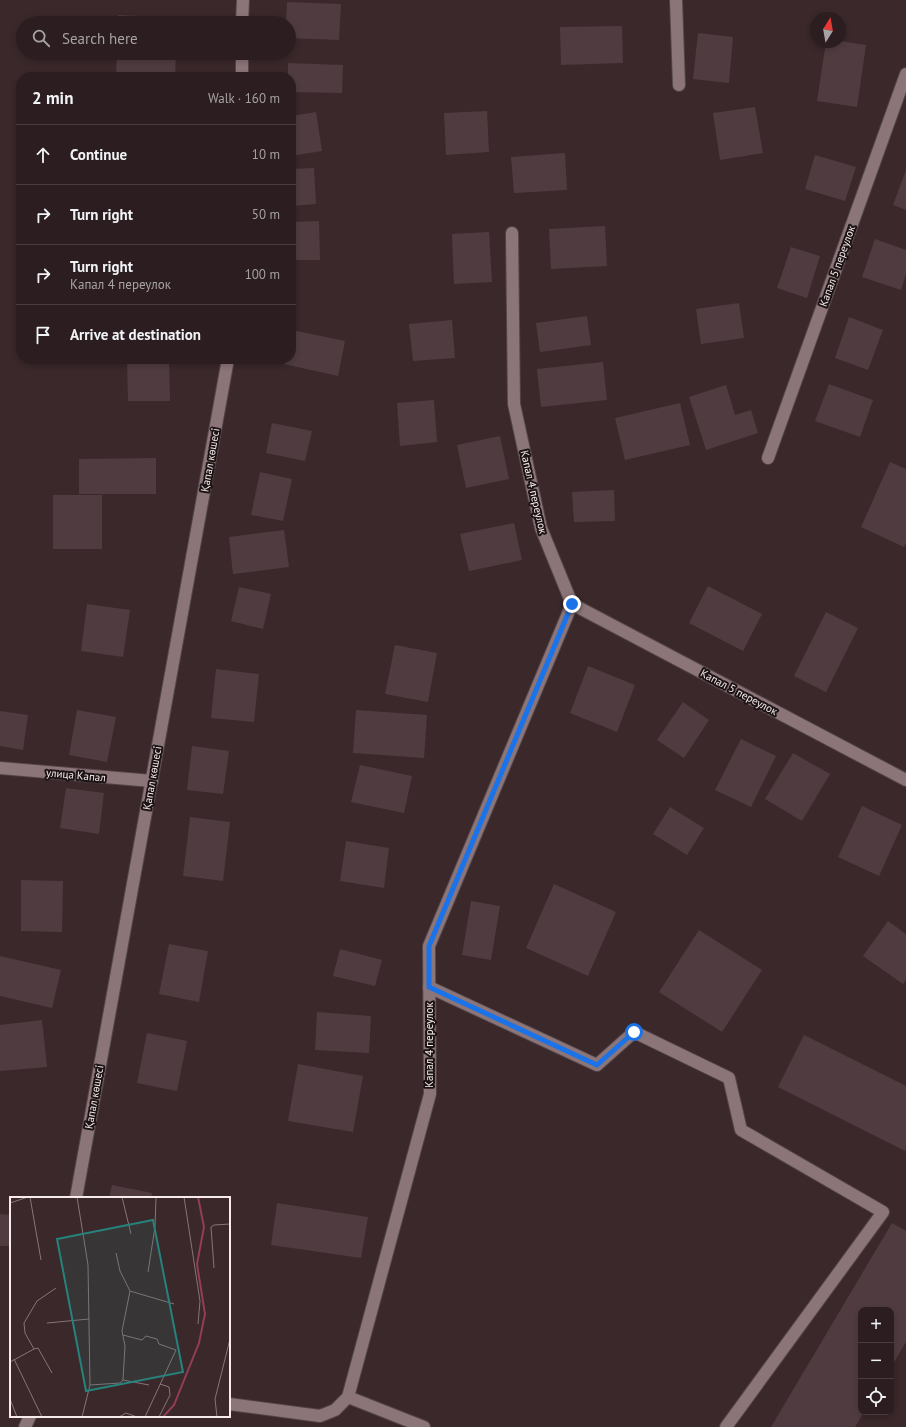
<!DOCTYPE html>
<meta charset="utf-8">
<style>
:root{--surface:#2c1e20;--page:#382b2d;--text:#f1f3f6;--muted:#a6a2a5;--line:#483c3e}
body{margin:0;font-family:"PT Sans",sans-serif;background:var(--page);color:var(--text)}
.controls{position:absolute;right:12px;bottom:12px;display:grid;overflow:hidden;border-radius:8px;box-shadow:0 2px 6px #0003}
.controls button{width:36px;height:36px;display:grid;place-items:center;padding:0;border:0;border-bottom:1px solid var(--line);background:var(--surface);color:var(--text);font:20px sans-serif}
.compass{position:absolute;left:810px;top:12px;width:36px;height:36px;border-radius:50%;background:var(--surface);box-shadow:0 2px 6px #0003;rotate:11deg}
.stop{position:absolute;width:12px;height:12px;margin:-9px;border:3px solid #1a73e8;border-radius:50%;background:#fff}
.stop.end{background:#1a73e8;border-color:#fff;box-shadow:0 1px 4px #0008}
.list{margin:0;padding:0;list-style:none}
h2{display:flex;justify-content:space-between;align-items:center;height:52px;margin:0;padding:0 16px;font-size:17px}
h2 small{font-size:13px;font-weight:400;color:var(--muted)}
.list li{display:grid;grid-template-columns:26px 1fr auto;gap:12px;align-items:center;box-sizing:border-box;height:60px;padding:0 16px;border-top:1px solid var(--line)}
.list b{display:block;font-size:15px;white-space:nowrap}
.list p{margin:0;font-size:13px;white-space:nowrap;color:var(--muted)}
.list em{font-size:13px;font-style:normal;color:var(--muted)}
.icon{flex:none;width:22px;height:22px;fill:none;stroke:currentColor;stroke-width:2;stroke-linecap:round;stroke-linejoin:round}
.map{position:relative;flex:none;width:906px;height:1427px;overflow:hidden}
.search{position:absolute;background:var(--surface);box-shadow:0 2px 6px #0003;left:16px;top:16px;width:280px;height:44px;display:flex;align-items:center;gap:10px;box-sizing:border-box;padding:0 14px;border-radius:22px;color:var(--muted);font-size:15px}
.panel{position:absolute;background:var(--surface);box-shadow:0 2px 6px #0003;left:16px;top:72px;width:280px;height:292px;border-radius:16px}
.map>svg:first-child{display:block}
.building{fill:#503c40}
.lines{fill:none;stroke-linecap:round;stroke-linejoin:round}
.lane-casing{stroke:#544548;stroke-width:14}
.street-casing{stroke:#544548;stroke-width:14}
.lane{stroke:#8c7579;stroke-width:12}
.street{stroke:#8c7579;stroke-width:12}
.route{stroke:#1a73e8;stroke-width:5}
.labels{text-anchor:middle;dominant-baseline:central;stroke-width:4;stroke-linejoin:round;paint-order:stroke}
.street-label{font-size:11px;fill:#f7ebec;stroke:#1c1315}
.inset-river{fill:none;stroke:#923e53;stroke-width:2}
.inset-road{fill:none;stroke:#867678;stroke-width:1}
.view{fill:#26827b;fill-opacity:0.15;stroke:#26827b;stroke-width:2}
.inset-edge{fill:none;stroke:#f7ebec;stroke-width:2}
</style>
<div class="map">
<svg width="906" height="1427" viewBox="0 0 906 1427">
<rect width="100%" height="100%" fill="#3a282b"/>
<g class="building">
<path d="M 287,2 L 341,4 L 339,40 L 289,38 L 289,23 L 286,23 Z"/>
<path d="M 118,15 L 178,18 L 178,23 L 118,23 Z"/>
<path d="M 622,26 L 623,63 L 561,65 L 560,27 Z"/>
<path d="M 698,33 L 733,37 L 729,83 L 693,79 Z"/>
<path d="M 840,41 L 866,45 L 857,107 L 817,101 L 826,42 Z"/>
<path d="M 117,53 L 176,53 L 175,77 L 116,77 Z"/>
<path d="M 288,63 L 343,65 L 342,93 L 291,92 L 291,77 L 288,77 Z"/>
<path d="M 755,107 L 763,153 L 720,160 L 713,113 Z"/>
<path d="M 487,111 L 489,152 L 446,155 L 444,113 Z"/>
<path d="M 316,112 L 322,151 L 291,156 L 291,116 Z"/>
<path d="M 565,153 L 567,190 L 514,193 L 511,157 Z"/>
<path d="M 815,155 L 856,167 L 845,201 L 805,189 Z"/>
<path d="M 314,168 L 316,204 L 291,206 L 291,169 Z"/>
<path d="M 906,170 L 906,210 L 893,205 Z"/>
<path d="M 319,221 L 320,260 L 291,260 L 291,222 Z"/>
<path d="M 605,226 L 607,266 L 551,269 L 549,229 Z"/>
<path d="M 489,232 L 492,282 L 454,284 L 452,234 Z"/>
<path d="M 875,239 L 906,250 L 906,274 L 901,290 L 862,277 Z"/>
<path d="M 791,247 L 820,256 L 807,298 L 777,288 Z"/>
<path d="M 739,303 L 744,338 L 701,344 L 696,309 Z"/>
<path d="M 587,316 L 591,345 L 540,352 L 536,323 Z"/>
<path d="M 849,317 L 883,330 L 868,370 L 835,358 Z"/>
<path d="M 452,320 L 455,358 L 413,361 L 409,324 Z"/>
<path d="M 292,330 L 345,341 L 338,376 L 284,364 L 285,359 L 291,359 Z"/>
<path d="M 127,359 L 169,359 L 170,401 L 128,401 Z"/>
<path d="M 603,362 L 607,400 L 541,407 L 537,369 Z"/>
<path d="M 829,384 L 873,400 L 860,437 L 815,421 Z"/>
<path d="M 726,385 L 735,415 L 751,410 L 758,433 L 706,450 L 689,397 Z"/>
<path d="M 434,400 L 437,442 L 400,446 L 397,403 Z"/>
<path d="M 680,403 L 690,445 L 625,460 L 615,418 Z"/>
<path d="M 272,423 L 312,431 L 305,461 L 266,453 Z"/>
<path d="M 500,436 L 509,479 L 466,488 L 457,445 Z"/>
<path d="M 156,458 L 156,494 L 79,494 L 79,459 Z"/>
<path d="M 890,462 L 906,469 L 906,543 L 904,547 L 861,527 Z"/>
<path d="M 260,472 L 292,479 L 283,521 L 251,515 Z"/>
<path d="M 614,490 L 615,521 L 574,522 L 572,492 Z"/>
<rect x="53" y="495" width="49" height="54"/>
<path d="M 514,523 L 522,560 L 469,571 L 460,534 Z"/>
<path d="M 284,530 L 289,567 L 233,574 L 229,537 Z"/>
<path d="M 708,586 L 762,614 L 743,651 L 689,623 Z"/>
<path d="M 239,587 L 271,594 L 263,629 L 231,621 Z"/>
<path d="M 87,604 L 130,610 L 123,657 L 81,651 Z"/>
<path d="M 826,612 L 858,628 L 826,692 L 794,676 Z"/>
<path d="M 395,645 L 437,653 L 428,702 L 385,694 Z"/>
<path d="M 588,666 L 635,685 L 617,732 L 570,713 Z"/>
<path d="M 216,669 L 259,674 L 254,722 L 211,718 Z"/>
<path d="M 683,702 L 709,720 L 684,758 L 657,740 Z"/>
<path d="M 77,710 L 116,717 L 107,762 L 69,755 Z"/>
<path d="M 356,710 L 427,715 L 424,758 L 353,753 Z"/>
<path d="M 0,711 L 28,715 L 23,750 L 0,746 Z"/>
<path d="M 741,739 L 776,756 L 751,807 L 715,790 Z"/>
<path d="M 192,746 L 229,751 L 223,794 L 187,790 Z"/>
<path d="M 793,753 L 830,774 L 802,821 L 765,799 Z"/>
<path d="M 360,765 L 412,776 L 404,813 L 351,802 Z"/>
<path d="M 66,788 L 104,793 L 99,834 L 60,828 Z"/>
<path d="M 862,806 L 902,825 L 879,876 L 838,857 Z"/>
<path d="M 670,807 L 704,828 L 687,855 L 653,834 Z"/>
<path d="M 190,817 L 230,822 L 223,881 L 183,876 Z"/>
<path d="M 346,841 L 389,848 L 384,888 L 340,881 Z"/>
<path d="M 21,880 L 63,881 L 62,932 L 21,931 Z"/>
<path d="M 554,884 L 616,912 L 588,976 L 526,948 Z"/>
<path d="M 471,901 L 500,906 L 491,960 L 462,955 Z"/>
<path d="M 888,921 L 906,934 L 906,980 L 903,984 L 863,956 Z"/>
<path d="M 699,930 L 762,970 L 722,1032 L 659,992 Z"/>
<path d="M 169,944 L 208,951 L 199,1002 L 159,994 Z"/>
<path d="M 340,949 L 382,960 L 375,986 L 333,976 Z"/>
<path d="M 0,956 L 61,970 L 52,1008 L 0,996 Z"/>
<path d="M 317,1012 L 371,1016 L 369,1053 L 315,1050 Z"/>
<path d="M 42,1020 L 47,1067 L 0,1071 L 0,1025 Z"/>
<path d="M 147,1033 L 187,1041 L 177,1091 L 137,1083 Z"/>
<path d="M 804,1035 L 906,1086 L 906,1148 L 905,1151 L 778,1087 Z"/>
<path d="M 298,1064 L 363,1076 L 353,1132 L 288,1121 Z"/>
<path d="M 112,1185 L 152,1193 L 151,1198 L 109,1198 Z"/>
<path d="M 277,1203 L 368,1217 L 361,1258 L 271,1245 Z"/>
<path d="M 0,1214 L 11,1215 L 11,1246 L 0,1246 Z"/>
<path d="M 892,1223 L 906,1231 L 906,1342 L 891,1367 L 891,1310 L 861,1310 L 861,1412 L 864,1412 L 855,1427 L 771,1427 Z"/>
</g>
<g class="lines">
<defs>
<g id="lane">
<path d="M 429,987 L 597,1065 L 634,1032 L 729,1078 L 741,1130 L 883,1212 L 726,1427"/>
<path d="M 348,1397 L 424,1427"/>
</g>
<g id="street">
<path d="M 676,0 L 679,85"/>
<path d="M 242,23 L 243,0"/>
<path d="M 242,77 L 242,53"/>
<path d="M 768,458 L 906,74"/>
<path d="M 572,604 L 906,780"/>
<path d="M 0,768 L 152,781"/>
<path d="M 76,1198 L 228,359"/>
<path d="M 229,1404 L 320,1416 L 335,1410 L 348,1397 L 430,1094 L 429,946 L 572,604 L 541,528 L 514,404 L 512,233"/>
<path d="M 25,1427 L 30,1416"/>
</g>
</defs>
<use href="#lane" class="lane-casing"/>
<use href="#street" class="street-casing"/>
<use href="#lane" class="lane"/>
<use href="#street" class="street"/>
</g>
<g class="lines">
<path class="route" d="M 572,604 L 429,946 L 429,987 L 597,1065 L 634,1032"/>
</g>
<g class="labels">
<g class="street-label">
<text transform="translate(837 266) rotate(-70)">Капал 5 переулок</text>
<text transform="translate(210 460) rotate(-80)">Қапал көшесі</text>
<text transform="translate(534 492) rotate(77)">Капал 4 переулок</text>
<text transform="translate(739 692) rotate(28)">Капал 5 переулок</text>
<text transform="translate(76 775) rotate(5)">улица Капал</text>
<text transform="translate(152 778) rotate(-80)">Қапал көшесі</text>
<text transform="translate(429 1045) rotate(-90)">Капал 4 переулок</text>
<text transform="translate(94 1097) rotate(-80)">Қапал көшесі</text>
</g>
</g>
<g transform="translate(10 1197)">
<rect width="220" height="220" fill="#3a282b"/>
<path class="inset-river" d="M 153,220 L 164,208 L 189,146 L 195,117 L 187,67 L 194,30 L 188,0"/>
<path class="inset-road" d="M 20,0 L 31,63M 67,0 L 78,68 L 80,188 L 72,220M 112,0 L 121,37M 174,0 L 190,104 L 188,127M 0,6 L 18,0M 204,71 L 201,30 L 204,28 L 220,27M 138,75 L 145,30 L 146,0M 120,94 L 164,107M 37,126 L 79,122M 113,138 L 132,143 L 136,139 L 147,142 L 149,147 L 166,153 L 135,220M 24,152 L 28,151 L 42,176M 4,162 L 32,220M 0,165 L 24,152 L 15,136 L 14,126 L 27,104 L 46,91M 113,183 L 139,188M 80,188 L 110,186 L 113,183 L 115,149 L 112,134 L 120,94 L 110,74 L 106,56M 0,202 L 7,220M 109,220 L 116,216 L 127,220M 149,220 L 160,198 L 159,190 L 150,187M 207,220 L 205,202 L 220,142"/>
<path class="view" d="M 143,23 L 173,175 L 76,194 L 47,42 Z"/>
<rect width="220" height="220" class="inset-edge"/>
</g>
</svg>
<div class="controls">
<button>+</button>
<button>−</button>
<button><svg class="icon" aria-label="locate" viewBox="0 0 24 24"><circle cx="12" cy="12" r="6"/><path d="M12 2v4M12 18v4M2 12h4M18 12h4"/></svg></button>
</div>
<svg class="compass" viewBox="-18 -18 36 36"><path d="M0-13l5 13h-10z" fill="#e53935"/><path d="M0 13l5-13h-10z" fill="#a6a2a5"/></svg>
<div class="stop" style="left:634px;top:1032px"></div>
<div class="stop end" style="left:572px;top:604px"></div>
<div class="search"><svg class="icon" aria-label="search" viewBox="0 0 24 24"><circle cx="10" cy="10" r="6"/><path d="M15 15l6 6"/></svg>Search here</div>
<section class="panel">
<h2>2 min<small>Walk · 160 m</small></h2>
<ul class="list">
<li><svg class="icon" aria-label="ahead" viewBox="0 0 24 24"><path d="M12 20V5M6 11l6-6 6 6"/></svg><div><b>Continue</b></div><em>10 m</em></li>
<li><svg class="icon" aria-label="right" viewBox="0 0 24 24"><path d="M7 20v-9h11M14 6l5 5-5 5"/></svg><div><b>Turn right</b></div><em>50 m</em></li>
<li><svg class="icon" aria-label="right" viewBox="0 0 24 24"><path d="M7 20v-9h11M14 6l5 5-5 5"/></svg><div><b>Turn right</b><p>Капал 4 переулок</p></div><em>100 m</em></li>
<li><svg class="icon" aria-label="arrive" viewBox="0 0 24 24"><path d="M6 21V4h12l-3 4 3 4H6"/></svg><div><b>Arrive at destination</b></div></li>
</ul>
</section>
</div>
